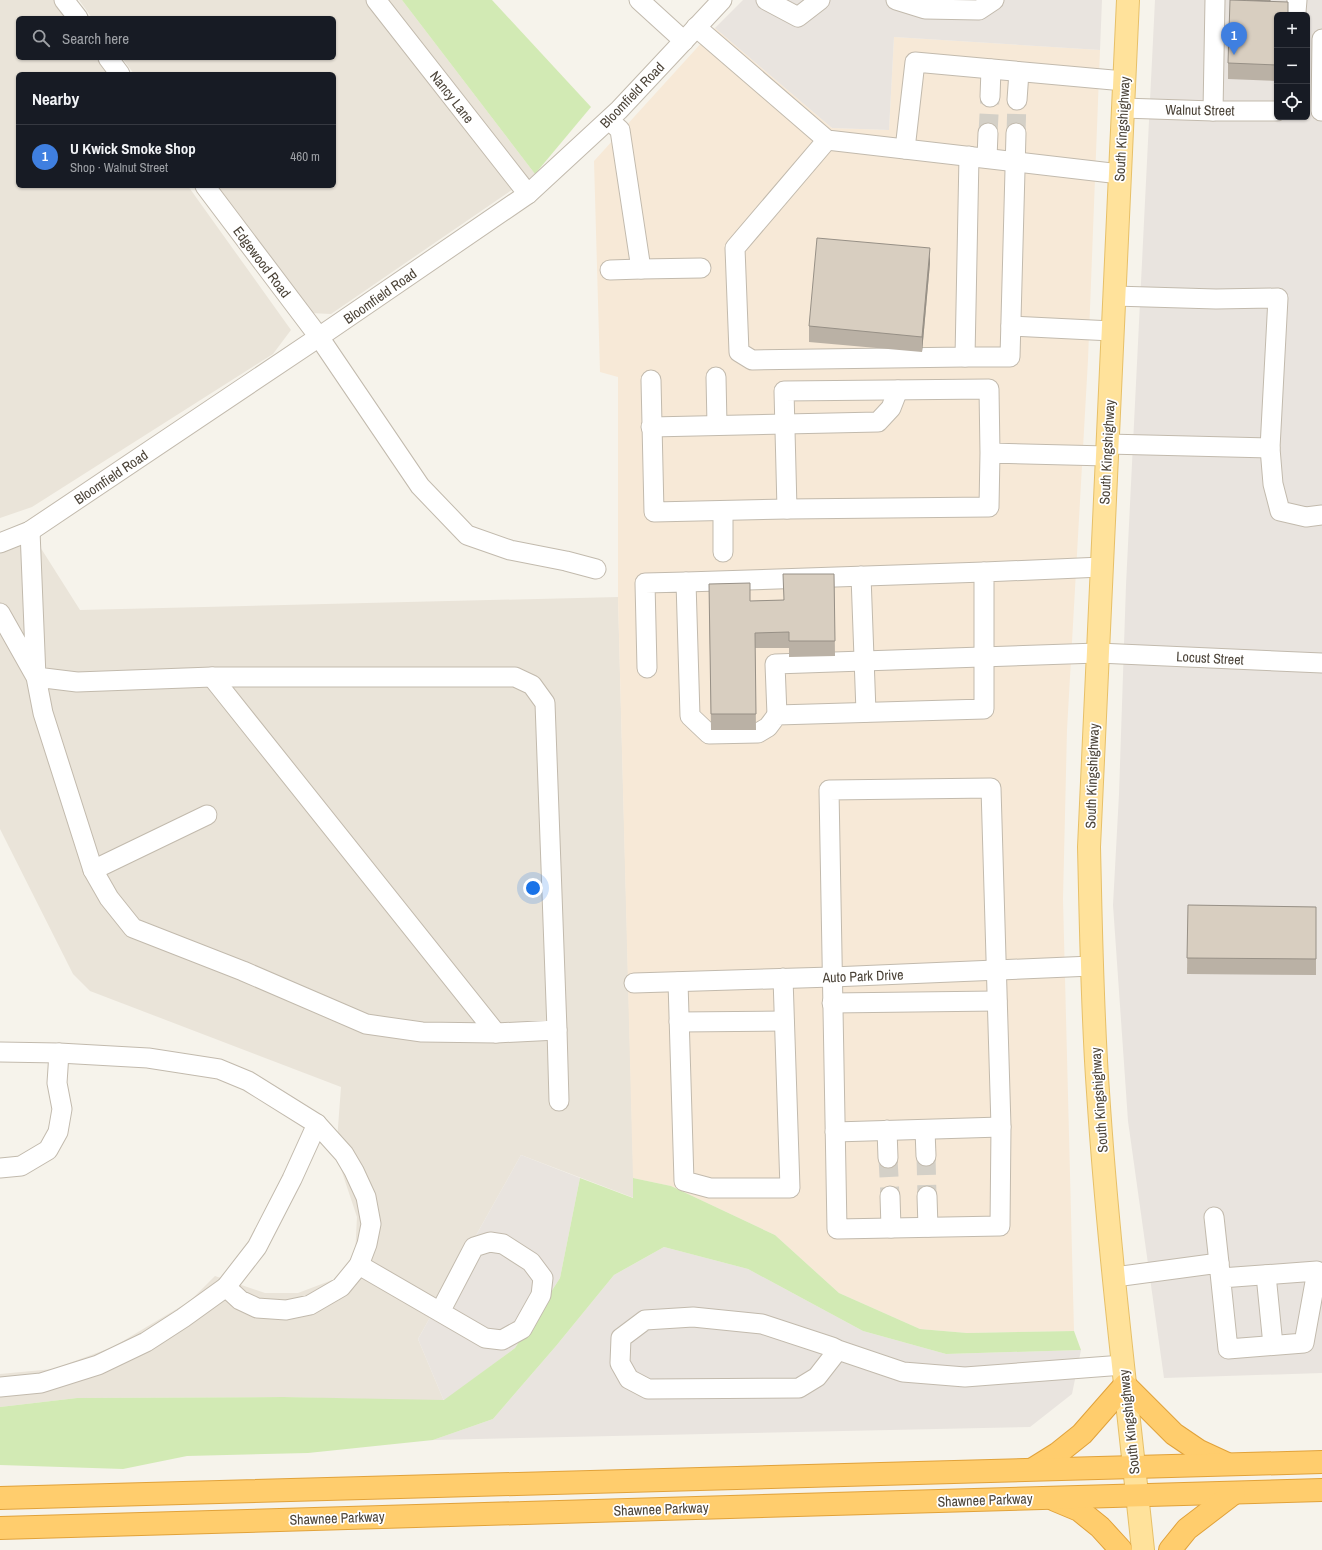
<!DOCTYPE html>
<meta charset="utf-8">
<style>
:root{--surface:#171b24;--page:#242831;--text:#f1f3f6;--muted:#9ea1a6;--line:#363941;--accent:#8c9099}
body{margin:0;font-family:"Archivo Narrow",sans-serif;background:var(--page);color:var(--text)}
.controls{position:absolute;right:12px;top:12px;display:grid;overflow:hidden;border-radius:6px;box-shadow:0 1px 3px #0004}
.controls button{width:36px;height:36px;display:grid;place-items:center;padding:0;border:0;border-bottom:1px solid var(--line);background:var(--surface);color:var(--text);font:20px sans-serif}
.you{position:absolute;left:533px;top:888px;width:14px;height:14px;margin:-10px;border:3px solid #fff;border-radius:50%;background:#1a73e8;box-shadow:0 0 0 6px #1a73e833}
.badge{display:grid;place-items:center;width:26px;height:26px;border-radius:50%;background:var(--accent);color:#fff;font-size:13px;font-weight:700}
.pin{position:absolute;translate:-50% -33px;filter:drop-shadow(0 1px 2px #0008)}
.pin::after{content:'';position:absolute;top:21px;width:14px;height:12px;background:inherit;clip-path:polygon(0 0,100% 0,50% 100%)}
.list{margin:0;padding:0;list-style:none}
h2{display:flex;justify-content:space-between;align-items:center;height:52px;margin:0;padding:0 16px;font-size:17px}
h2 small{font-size:13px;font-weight:400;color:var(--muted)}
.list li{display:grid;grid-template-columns:26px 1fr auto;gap:12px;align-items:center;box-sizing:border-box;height:64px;padding:0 16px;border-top:1px solid var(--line)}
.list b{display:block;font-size:15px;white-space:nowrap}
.list p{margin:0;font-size:13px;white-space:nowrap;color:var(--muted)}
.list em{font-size:13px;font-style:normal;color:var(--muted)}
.icon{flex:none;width:22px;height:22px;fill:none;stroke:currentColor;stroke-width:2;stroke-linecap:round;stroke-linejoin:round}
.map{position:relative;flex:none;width:1322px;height:1550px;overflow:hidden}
.search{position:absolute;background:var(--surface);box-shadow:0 1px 3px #0004;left:16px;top:16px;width:320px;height:44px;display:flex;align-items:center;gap:10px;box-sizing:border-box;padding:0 14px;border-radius:6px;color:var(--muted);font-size:15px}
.panel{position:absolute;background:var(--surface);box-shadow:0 1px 3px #0004;left:16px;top:72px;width:320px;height:116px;border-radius:6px}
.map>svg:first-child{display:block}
.residential{fill:#eae4d9}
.commercial{fill:#f7e9d7}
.industrial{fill:#e9e4df;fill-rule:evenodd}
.green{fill:#d2eab4}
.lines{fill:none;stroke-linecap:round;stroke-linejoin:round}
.minor-tunnel{stroke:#d4d0c7;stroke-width:19;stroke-dasharray:19 10;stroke-linecap:butt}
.minor-casing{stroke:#c2baad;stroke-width:21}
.major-casing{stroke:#e7c068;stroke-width:24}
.highway-casing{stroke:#e1a23a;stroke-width:24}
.minor{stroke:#fff;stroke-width:19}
.major{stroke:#ffe29b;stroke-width:22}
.highway{stroke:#ffcd6d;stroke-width:22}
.wall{fill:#bab1a5}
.shaded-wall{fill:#979086}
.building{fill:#d8cec0;stroke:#979086}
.labels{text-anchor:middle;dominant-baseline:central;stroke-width:3.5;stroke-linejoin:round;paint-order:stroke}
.street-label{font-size:14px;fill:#4b4338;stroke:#fff}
</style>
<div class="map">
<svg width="1322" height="1550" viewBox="0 0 1322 1550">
<rect width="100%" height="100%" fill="#f6f3eb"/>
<g class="residential">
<path d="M 0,0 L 54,0 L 67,18 L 18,18 L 18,58 L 96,58 L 107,74 L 18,74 L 18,186 L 188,186 L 291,330 L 273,354 L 32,507 L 0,518 Z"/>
<path d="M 79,0 L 402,0 L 535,174 L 331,314 L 310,313 L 216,186 L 334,186 L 334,74 L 134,74 L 122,58 L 334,58 L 334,18 L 92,18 Z"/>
<path d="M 30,531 L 80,610 L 618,597 L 634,1198 L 521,1155 L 418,1339 L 444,1401 L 283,1397 L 77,1398 L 0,1407 L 0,1374 L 53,1369 L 113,1347 L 190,1301 L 215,1276 L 265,1293 L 298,1293 L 335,1279 L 355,1256 L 357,1217 L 336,1154 L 341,1087 L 90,991 L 73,974 L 0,829 L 0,543 Z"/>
</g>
<path class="commercial" d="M 715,28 L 832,128 L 889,130 L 894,37 L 1100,50 L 1088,360 L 1067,730 L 1063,899 L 1074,1331 L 967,1333 L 920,1329 L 839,1293 L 775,1235 L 671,1186 L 633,1178 L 618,597 L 618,377 L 600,372 L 594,161 Z"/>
<g class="industrial">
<path d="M 743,0 L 1102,0 L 1100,50 L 894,37 L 889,130 L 832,128 L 715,28 Z"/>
<path d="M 1155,0 L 1322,0 L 1322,1373 L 1164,1378 L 1128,1121 L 1113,905 L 1119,794 L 1126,585 ZM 1277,15 L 1307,15 L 1307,117 L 1277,117 Z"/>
<path d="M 521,1155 L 580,1178 L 560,1278 L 515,1348 L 444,1401 L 418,1339 Z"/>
<path d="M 664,1247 L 748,1269 L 863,1331 L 946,1354 L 1081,1350 L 1072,1394 L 1030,1427 L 433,1440 L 493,1419 L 556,1346 L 614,1275 Z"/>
</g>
<g class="green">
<path d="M 402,0 L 492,0 L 591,107 L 535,174 Z"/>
<path d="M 580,1178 L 633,1198 L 633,1178 L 671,1186 L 775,1235 L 839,1293 L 920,1329 L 967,1333 L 1074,1331 L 1081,1350 L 946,1354 L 863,1331 L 748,1269 L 664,1247 L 614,1275 L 556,1346 L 493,1419 L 433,1440 L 308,1453 L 187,1456 L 123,1469 L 0,1465 L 0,1407 L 77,1398 L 283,1397 L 444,1400 L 515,1348 L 560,1278 Z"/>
</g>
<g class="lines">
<g class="minor-tunnel">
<path d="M 988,133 L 990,97"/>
<path d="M 1016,133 L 1017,100"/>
<path d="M 926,1156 L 927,1196"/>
<path d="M 888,1158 L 890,1196"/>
</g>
<defs>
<g id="minor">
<path d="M 64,0 L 78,18"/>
<path d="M 376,0 L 528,194"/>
<path d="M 639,0 L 684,41"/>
<path d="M 766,0 L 798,17 L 820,0"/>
<path d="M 896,0 L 925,9 L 979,10 L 994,0"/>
<path d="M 1296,12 L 1297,0"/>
<path d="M 696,27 L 827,140 L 1120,174"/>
<path d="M 108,58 L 120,74"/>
<path d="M 990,97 L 991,69"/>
<path d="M 1017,100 L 1019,72"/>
<path d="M 1123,108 L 1213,111 L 1277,111"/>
<path d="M 1213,111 L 1215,0"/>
<path d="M 1321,111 L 1322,39"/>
<path d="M 609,120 L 620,130 L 641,269 L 701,268"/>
<path d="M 827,140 L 735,248 L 739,352 L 752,360 L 965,357 L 969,156"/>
<path d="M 905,149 L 915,62 L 1124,81"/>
<path d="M 987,158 L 988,133"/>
<path d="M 205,186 L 319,337 L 420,486 L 467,535 L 510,550 L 566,561 L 596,569"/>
<path d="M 610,270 L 641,269"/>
<path d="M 1011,326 L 1112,331"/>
<path d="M 965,357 L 1010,357 L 1016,133"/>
<path d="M 716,377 L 717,425"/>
<path d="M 651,380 L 654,512 L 787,509"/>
<path d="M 651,427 L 878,422 L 891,408 L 898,390"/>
<path d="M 1107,444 L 1270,448 L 1278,298 L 1216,299 L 1114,296"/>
<path d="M 1270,448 L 1273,484 L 1280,511 L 1306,517 L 1322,515"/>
<path d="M 990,453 L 989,507 L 787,509 L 784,391 L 989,389 L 990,453 L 1107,456"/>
<path d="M 723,511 L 723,552"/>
<path d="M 0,543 L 30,531 L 319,337 L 528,194 L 619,110 L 722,0"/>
<path d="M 861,576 L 866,712"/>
<path d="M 686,582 L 984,572"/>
<path d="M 0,613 L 36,677 L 77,682 L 212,677 L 515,677 L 532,685 L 545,703 L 557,1030 L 496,1033 L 422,1032 L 366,1024 L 243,971 L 133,928 L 109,898 L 93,870 L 43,713 L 36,677 L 30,531"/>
<path d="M 647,668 L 645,583 L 686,582 L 690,716 L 709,734 L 758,733 L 768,727 L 777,715 L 984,709 L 984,572 L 1102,567"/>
<path d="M 212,677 L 496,1033"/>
<path d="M 777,715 L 775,664 L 1098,653 L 1322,663"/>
<path d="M 991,788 L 1001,1127 L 1000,1226 L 837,1229 L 829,790 Z"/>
<path d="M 93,870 L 207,815"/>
<path d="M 678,982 L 684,1181 L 710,1188 L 790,1188 L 783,978"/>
<path d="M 634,983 L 832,977 L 1092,966"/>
<path d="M 832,1003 L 997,1001"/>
<path d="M 679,1022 L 784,1021"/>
<path d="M 557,1030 L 559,1101"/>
<path d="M 0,1052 L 59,1053 L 148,1058 L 219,1069 L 248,1081 L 317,1124 L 344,1154 L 354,1171 L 366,1197 L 371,1224 L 367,1244 L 359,1265 L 341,1287 L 310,1305 L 286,1310 L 257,1308 L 240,1300 L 226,1287"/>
<path d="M 887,1130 L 888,1158"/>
<path d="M 925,1130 L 926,1156"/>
<path d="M 835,1132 L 1001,1127"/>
<path d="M 0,1168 L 21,1166 L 48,1150 L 58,1132 L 62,1109 L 57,1083 L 59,1053"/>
<path d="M 890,1196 L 891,1228"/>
<path d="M 927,1196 L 928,1227"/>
<path d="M 1214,1217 L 1219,1263"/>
<path d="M 359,1265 L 485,1338 L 502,1340 L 522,1329 L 541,1295 L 543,1278 L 531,1262 L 503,1244 L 490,1242 L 474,1247 L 440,1312"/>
<path d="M 1266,1275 L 1273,1345"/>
<path d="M 1115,1277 L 1219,1263 L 1228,1349 L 1304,1343 L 1317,1271 L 1221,1278"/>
<path d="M 838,1350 L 817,1377 L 799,1388 L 648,1389 L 629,1379 L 620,1363 L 621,1338 L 645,1320 L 693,1317 L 762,1324 L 832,1347 L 838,1350 L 903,1372 L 965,1377 L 1123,1365"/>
<path d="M 0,1387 L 41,1383 L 98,1365 L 146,1342 L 183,1318 L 226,1287 L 257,1247 L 292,1179 L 317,1124"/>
</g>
<path id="major" d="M 1128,0 L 1089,847 C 1091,929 1092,1010 1098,1092 C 1108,1245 1127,1397 1143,1550"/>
<g id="highway">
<path d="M 1033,1469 L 1057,1454 L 1082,1434 L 1125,1385 L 1174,1434 L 1199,1451 L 1225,1463"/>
<path d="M 0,1498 L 1322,1462"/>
<path d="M 1055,1500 L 1079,1510 L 1100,1527 L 1121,1550"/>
<path d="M 0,1528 L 1322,1490"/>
<path d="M 1170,1550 L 1187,1529 L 1234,1493"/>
</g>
</defs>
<use href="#minor" class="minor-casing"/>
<use href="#major" class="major-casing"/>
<use href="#highway" class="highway-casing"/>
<use href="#minor" class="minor"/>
<use href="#major" class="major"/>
<use href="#highway" class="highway"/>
</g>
<g class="wall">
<path d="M 1270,1 L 1288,15 L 1277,15 L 1277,81 L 1228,79 L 1228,63 Z"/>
<path d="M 930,263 L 922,352 L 809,342 L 809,326 Z"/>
<path d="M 834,574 L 835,656 L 789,657 L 789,648 L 755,648 L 756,730 L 711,730 L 709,584 L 750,601 L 783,600 Z"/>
<path d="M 1188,905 L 1316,907 L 1316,975 L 1187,974 Z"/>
</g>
<path class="shaded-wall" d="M 930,248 L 930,263 L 922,352 L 922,337 Z"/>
<g class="building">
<path d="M 1230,0 L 1288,2 L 1288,15 L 1277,15 L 1277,65 L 1228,63 Z"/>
<path d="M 1247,0 L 1270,0 L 1270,1 Z"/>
<path d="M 817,238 L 930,248 L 922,337 L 809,326 Z"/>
<path d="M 783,574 L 834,574 L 835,641 L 789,641 L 789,632 L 755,633 L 756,714 L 711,714 L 709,584 L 750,583 L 750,601 L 784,600 Z"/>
<path d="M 1188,905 L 1316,907 L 1316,959 L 1187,958 Z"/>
</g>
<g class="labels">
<g class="street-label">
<text transform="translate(632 95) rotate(-46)">Bloomfield Road</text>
<text transform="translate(452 97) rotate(52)">Nancy Lane</text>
<text transform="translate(1200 110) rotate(1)">Walnut Street</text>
<text transform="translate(1122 129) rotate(-87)">South Kingshighway</text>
<text transform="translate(262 262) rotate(53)">Edgewood Road</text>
<text transform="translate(380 296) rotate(-35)">Bloomfield Road</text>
<text transform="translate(1107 452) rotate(-87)">South Kingshighway</text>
<text transform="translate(111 477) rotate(-34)">Bloomfield Road</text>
<text transform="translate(1210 658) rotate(3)">Locust Street</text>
<text transform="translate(1092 776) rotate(-88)">South Kingshighway</text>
<text transform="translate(863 976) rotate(-2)">Auto Park Drive</text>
<text transform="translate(1099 1100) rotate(-94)">South Kingshighway</text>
<text transform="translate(1129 1422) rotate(-96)">South Kingshighway</text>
<text transform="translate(985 1500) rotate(-2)">Shawnee Parkway</text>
<text transform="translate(661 1509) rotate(-2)">Shawnee Parkway</text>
<text transform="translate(337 1518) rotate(-2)">Shawnee Parkway</text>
</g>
</g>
</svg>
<div class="controls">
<button>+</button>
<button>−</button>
<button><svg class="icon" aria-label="locate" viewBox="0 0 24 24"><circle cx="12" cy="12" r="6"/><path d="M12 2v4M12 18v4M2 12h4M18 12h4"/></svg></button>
</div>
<div class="you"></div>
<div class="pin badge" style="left:1234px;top:55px;background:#3f7fe0">1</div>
<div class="search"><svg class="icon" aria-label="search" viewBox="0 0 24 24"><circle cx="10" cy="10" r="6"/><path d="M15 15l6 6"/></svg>Search here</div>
<section class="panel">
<h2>Nearby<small></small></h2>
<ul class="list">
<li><span class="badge" style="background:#3f7fe0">1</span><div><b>U Kwick Smoke Shop</b><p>Shop · Walnut Street</p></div><em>460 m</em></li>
</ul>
</section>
</div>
